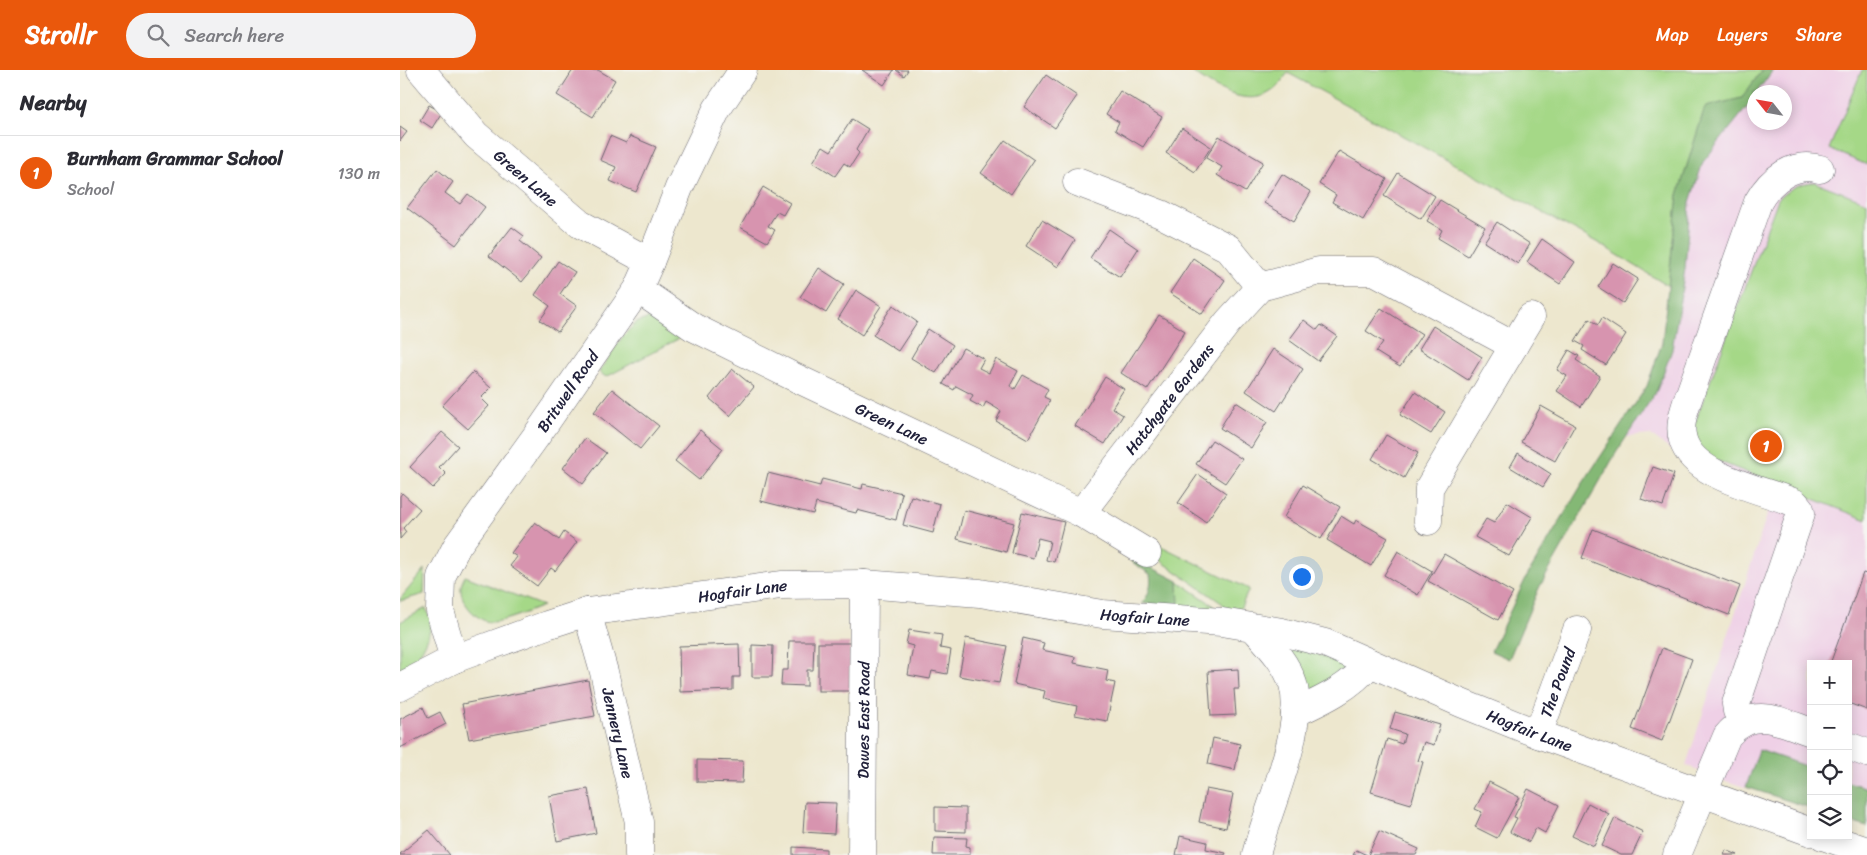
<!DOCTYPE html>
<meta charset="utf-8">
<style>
:root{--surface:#fff;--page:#f2f2f3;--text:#2b2b33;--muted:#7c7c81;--line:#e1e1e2;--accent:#ea580c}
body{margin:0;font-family:Sriracha,sans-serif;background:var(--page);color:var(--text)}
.controls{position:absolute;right:15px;bottom:15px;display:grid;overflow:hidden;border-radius:0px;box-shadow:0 2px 12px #0003}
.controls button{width:45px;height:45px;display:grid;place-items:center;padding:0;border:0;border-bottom:1px solid var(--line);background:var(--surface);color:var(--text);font:25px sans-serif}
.compass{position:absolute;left:1347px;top:15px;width:45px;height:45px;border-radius:50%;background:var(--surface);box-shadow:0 2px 12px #0003;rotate:301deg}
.you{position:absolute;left:901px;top:506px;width:18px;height:18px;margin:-12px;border:4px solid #fff;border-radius:50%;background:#1a73e8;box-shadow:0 0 0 8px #1a73e833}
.badge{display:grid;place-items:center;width:32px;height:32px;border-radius:50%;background:var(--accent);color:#fff;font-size:16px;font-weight:700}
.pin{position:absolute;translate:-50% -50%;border:2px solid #fff;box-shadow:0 1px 5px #0006}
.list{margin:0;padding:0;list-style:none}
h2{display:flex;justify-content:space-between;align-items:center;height:65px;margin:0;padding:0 20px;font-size:21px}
h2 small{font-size:16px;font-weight:400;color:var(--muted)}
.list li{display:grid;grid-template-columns:32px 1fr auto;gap:15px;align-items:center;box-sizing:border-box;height:75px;padding:0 20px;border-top:1px solid var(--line)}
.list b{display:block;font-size:19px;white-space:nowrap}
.list p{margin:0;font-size:16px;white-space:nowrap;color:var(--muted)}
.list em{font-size:16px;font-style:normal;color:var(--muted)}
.icon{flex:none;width:28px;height:28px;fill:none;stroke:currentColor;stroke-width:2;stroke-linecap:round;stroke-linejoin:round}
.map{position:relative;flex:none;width:1467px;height:785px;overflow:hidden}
header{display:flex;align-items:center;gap:30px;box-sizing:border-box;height:70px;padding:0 25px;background:var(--accent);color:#fff}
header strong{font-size:24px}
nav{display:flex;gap:28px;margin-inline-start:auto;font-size:18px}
.search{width:350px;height:45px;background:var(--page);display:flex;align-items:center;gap:12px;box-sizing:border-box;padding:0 18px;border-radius:28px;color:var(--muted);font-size:19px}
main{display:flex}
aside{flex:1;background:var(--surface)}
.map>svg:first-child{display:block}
.built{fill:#efd0e6}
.green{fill:#a5d887;stroke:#647d61}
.forest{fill:#84b874;stroke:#536d58}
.building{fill:#d794af}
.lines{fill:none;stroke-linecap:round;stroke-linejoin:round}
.minor-casing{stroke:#69676e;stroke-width:29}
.minor{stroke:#fff;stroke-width:28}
.labels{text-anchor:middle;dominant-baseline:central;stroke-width:4.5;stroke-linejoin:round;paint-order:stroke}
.street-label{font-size:16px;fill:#22223b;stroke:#f6f6f2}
</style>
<header>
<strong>Strollr</strong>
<div class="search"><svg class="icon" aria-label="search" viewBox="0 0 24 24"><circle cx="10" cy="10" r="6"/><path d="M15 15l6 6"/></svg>Search here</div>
<nav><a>Map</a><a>Layers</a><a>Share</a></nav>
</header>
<main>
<aside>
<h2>Nearby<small></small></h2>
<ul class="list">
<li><span class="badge">1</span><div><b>Burnham Grammar School</b><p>School</p></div><em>130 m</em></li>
</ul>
</aside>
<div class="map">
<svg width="1467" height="785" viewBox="0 0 1467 785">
<rect width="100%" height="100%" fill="#f6f6f2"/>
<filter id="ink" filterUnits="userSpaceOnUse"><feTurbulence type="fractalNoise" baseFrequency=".02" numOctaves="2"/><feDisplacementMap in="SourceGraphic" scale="10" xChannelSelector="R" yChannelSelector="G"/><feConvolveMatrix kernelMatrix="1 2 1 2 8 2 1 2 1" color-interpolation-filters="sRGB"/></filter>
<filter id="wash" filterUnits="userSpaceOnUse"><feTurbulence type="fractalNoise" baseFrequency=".0096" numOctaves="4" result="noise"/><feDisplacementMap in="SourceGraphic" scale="20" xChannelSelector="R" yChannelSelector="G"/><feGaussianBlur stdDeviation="1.12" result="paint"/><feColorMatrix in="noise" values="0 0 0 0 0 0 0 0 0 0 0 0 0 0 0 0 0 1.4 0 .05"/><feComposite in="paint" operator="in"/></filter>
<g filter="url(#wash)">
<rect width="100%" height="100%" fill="#ede7ce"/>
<path class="built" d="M 1373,0 L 1467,0 L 1467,757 L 1448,751 L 1448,594 L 1411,594 L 1411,738 L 1310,706 L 1286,695 L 1370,436 L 1278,385 L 1250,365 L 1227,367 L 1257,320 L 1285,199 L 1290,132 L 1303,92 L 1354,27 L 1354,52 L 1384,52 L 1384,22 L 1357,22 Z"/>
<g class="green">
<path d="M 789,0 L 1362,0 L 1342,28 L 1305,37 L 1278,125 L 1268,216 L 1200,174 L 888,3 C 884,7 880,14 876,18 C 849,42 812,16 789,0 Z"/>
<path d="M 1462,0 L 1467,0 L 1467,95 L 1429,79 Z"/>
<path d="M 1415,112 L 1467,132 L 1467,450 L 1305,386 L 1291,363 L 1378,129 C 1390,118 1399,113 1415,112 Z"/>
<path d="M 254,246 L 290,261 L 278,269 L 206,307 L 199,302 L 223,266 L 236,253 Z"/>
<path d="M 757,474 L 849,519 L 838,544 L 827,542 L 823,534 L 751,484 Z"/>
<path d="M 25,499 L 24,524 L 0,531 L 0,529 Z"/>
<path d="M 65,506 L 143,536 C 129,541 105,552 91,552 C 78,552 61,533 61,520 C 60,516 63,510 65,506 Z"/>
<path d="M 778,511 L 813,535 L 817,541 L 779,539 Z"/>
<path d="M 26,538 C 27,541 29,545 30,549 C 33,568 16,594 0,603 L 0,552 Z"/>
<path d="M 894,575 L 945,595 L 945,598 L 918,618 L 912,620 L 907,616 L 888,578 Z"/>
</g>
<g class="forest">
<path d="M 1362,0 L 1373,0 L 1357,22 L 1354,22 L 1354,27 L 1348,36 L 1303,92 L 1290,132 L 1285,199 L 1272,280 L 1257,320 L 1216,383 L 1139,518 L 1109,589 L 1091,581 L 1126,508 L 1181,416 L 1247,316 L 1262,273 L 1278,125 L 1305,37 L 1342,28 Z"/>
<path d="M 729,490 L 739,491 L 778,511 L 779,539 L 742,533 C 749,526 752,514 750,504 Z"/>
<path d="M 1359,680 L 1411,698 L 1411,738 L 1346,717 Z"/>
<path d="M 1448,712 L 1467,718 L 1467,757 L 1448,751 Z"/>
</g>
<g id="blocks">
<g class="building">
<path d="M 173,0 L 198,0 L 215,10 L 193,47 L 157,25 Z"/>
<path d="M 462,0 L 494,0 L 484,15 Z"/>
<path d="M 496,0 L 508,0 L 504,6 Z"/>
<path d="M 646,5 L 677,26 L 655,58 L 624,37 Z"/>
<path d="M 720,21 L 762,47 L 743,77 L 715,60 L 719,52 L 706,44 Z"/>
<path d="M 29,35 L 42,42 L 32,58 L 20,50 Z"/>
<path d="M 452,49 L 468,59 L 456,80 L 459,83 L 450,97 L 444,93 L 435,106 L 413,92 L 423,76 L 431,81 Z"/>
<path d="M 0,57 L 7,62 L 0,71 Z"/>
<path d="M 782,58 L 811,77 L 795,102 L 766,83 Z"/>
<path d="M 210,66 L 226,73 L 230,66 L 256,77 L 236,122 L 210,111 L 216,97 L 200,90 Z"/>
<path d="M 819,66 L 863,92 L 845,122 L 817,105 L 822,97 L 806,88 Z"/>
<path d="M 605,70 L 634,90 L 611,124 L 581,103 Z"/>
<path d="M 939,81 L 987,109 L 963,150 L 932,132 L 936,125 L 919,114 Z"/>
<path d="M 37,99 L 53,112 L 45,123 L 60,134 L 68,124 L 85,137 L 56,175 L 7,138 Z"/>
<path d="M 998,103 L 1035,126 L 1021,149 L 984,126 Z"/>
<path d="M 882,104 L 911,122 L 894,151 L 864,133 Z"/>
<path d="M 363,117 L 390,133 L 383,145 L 377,142 L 368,156 L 375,160 L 367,172 L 340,157 Z"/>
<path d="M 1040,130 L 1085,157 L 1068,186 L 1038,168 L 1042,160 L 1027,151 Z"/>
<path d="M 642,150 L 675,170 L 658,197 L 626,176 Z"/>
<path d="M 1097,152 L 1130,174 L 1118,194 L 1084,172 Z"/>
<path d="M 112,157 L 124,166 L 120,171 L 141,188 L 122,212 L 89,186 Z"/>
<path d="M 709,159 L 738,179 L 720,207 L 690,188 Z"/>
<path d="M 1142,169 L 1175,192 L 1160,214 L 1127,192 Z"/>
<path d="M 793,188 L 825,210 L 802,244 L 770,223 Z"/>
<path d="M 158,191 L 175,202 L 160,224 L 177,236 L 158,262 L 140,250 L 150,236 L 135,225 Z"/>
<path d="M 1213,193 L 1238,209 L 1223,233 L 1198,217 Z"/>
<path d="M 419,198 L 444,214 L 426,243 L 400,227 Z"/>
<path d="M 456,220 L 481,236 L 462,265 L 438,249 Z"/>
<path d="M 493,235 L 517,252 L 498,281 L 473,265 Z"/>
<path d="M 981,238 L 1022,264 L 1000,297 L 976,282 L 983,272 L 966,261 Z"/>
<path d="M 759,245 L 785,261 L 747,320 L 721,303 Z"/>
<path d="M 1202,248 L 1226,264 L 1206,295 L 1182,280 L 1184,276 L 1175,271 L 1189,249 L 1198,255 Z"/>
<path d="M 904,250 L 917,260 L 921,255 L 937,266 L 918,291 L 889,270 Z"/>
<path d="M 1033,256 L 1082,287 L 1068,310 L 1019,279 Z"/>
<path d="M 528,259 L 553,275 L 536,303 L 511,288 Z"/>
<path d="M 563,278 L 584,289 L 579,298 L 589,303 L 596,289 L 618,301 L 610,316 L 615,319 L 623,305 L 648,319 L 644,327 L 650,330 L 628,369 L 596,351 L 601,341 L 586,332 L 583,338 L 570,331 L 573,325 L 556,316 L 554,320 L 543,314 Z"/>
<path d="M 873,279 L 903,299 L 876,341 L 846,321 Z"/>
<path d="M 1169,280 L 1179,286 L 1176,290 L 1200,306 L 1181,337 L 1157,321 L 1167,306 L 1157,300 Z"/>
<path d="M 332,299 L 354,317 L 330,346 L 309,328 Z"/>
<path d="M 73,302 L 91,318 L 81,328 L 89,336 L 68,359 L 42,336 Z"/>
<path d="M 705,307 L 724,319 L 712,338 L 723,345 L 705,374 L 675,356 Z"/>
<path d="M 212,319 L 259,356 L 240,379 L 194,342 Z"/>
<path d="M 1015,322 L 1045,342 L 1031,364 L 1000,345 Z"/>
<path d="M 836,332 L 867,352 L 851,378 L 820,358 Z"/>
<path d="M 1141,336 L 1175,355 L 1155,391 L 1121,372 Z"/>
<path d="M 300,360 L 323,379 L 299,410 L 275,391 Z"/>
<path d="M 42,362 L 58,376 L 39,397 L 46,404 L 33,418 L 10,397 Z"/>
<path d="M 986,365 L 1018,383 L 1004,408 L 972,389 Z"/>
<path d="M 185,368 L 206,383 L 183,414 L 163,398 Z"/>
<path d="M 812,370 L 842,389 L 825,413 L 796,394 Z"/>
<path d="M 1118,383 L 1151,404 L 1143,417 L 1110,397 Z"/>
<path d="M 1253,397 L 1274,404 L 1263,436 L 1241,429 Z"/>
<path d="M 368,403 L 420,416 L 422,409 L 462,419 L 463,414 L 502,423 L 496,450 L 457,440 L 456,443 L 416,433 L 413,444 L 361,431 Z"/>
<path d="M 798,404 L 826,423 L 806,452 L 778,433 Z"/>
<path d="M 903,415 L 940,437 L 921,469 L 884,447 Z"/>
<path d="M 2,423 L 20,439 L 3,458 L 6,462 L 0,469 L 0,426 Z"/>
<path d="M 511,426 L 540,434 L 533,463 L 503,455 Z"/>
<path d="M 1107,432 L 1132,447 L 1109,486 L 1075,467 L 1086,449 L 1094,453 Z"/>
<path d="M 564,440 L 614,453 L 606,482 L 557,469 Z"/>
<path d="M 622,442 L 664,452 L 654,492 L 646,490 L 650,471 L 638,468 L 633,488 L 612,483 Z"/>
<path d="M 941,446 L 954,454 L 956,450 L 988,468 L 971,496 L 927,470 Z"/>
<path d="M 135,452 L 159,470 L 164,462 L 177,472 L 155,501 L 151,498 L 137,516 L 110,496 L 117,487 L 111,483 Z"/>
<path d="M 1193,459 L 1340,516 L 1329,545 L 1182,488 Z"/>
<path d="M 998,481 L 1032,501 L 1018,525 L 984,505 Z"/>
<path d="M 1044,484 L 1113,523 L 1098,550 L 1028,511 Z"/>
<path d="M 1463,503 L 1467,504 L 1467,640 L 1448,633 L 1448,594 L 1430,594 Z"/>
<path d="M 509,560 L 542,565 L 540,578 L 551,580 L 547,604 L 532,601 L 530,609 L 508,605 L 513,576 L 506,574 Z"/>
<path d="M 566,568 L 607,576 L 599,613 L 559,606 Z"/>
<path d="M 623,568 L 644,573 L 642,580 L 675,587 L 674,593 L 708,600 L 706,611 L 715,613 L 707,651 L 675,645 L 677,636 L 643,629 L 645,621 L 614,614 Z"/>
<path d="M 389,571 L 414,571 L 413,600 L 407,600 L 407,616 L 381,615 L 382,600 L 388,600 Z"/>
<rect x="418" y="573" width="32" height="48"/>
<path d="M 339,574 L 340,607 L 333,607 L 333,620 L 280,622 L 279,576 Z"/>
<path d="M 352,575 L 373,576 L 372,607 L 352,607 Z"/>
<path d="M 1262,578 L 1292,589 L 1262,671 L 1232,659 Z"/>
<path d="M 838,599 L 839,619 L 834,619 L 836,645 L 811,646 L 808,601 Z"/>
<path d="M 188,610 L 195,646 L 69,669 L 62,634 Z"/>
<path d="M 23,637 L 28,648 L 40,642 L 46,654 L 0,678 L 0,649 Z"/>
<path d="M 995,642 L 1040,655 L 1034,675 L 1024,672 L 1018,691 L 1023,692 L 1011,734 L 971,722 L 987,669 L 1002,674 L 1005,664 L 990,659 Z"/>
<path d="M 813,668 L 840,674 L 835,700 L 808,694 Z"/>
<path d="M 297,690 L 343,691 L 342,713 L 297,712 Z"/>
<path d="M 1089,712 L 1119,727 L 1097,768 L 1075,757 L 1082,742 L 1075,739 Z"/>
<path d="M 188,719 L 196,763 L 157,771 L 149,726 Z"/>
<path d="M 806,719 L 833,724 L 826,758 L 799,752 Z"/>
<path d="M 1128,719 L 1159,735 L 1145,763 L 1136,758 L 1129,772 L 1110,762 L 1117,748 L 1114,747 Z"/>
<path d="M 405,732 L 436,733 L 434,764 L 403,762 Z"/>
<path d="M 1188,733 L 1209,744 L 1194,776 L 1172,766 Z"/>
<path d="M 535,737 L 566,738 L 566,762 L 535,761 Z"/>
<path d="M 1215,748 L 1243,762 L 1232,785 L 1221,785 L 1202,776 Z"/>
<path d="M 29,760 L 50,785 L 0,785 L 0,784 Z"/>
<path d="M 979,761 L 1019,779 L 1016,785 L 968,785 Z"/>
<path d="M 780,766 L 807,772 L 806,779 L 826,783 L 825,785 L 776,785 Z"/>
<path d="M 534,767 L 567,768 L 566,776 L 570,777 L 570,785 L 533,785 Z"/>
<path d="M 393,777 L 426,779 L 426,785 L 393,785 Z"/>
<path d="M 956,780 L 967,785 L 953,785 Z"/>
<path d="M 1326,780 L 1338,785 L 1324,785 Z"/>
</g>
</g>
</g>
<g filter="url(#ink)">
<use href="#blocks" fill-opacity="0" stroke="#69676e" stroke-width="1"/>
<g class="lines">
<defs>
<g id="minor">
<path id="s1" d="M 21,0 L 76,65 L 180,154 L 250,192"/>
<path d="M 677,112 L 761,144 L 828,178 L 860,217"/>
<path id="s2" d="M 238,219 L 293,257 L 392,306 L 681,443 L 747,483"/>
<path id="s3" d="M 681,443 L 828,252 L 860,217 L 919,201 L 974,201 L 1114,276"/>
<path d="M 1028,451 L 1029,418 L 1131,247"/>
<path id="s4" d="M 187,542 L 204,602 L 239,752 L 239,785"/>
<path d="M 854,558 C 869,575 886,592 893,614 C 906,659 867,739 856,785"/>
<path id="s5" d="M 54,589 L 40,541 L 41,507 L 57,476 L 137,365 L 238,219 L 250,192 L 279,118 L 317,39 L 343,0"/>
<path id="s6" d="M 0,617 L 54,589 L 147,555 L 187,542 L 381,515 L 464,514 L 580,523 L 702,544 L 822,552 L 882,562 L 925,573 L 1061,633 L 1138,664 L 1411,762"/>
<path d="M 895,643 C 923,630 951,617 970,593"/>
<path d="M 1343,653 L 1337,641 L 1336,634 L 1401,443 L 1400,439 L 1395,433 C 1362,419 1294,408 1283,370 C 1279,357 1283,344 1287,332 L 1358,132 C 1370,110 1394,91 1420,99"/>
<path id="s7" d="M 1138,664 L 1177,560"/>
<path d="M 1448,676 L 1467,683"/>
<path d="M 1423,766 L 1467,781"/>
<path id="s8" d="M 462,785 L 464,514"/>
<path d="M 1277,785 L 1327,666 C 1353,635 1379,651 1411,662"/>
</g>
</defs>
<use href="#minor" class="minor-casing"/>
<use href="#minor" class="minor"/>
</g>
</g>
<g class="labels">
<g class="street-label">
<text stroke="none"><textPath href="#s1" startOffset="151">Green Lane</textPath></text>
<text stroke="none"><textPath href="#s5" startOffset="309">Britwell Road</textPath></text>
<text stroke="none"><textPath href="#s3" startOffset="144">Hatchgate Gardens</textPath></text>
<text stroke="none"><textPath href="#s2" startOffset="288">Green Lane</textPath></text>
<text stroke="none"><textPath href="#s6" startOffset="359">Hogfair Lane</textPath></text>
<text stroke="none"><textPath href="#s6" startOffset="764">Hogfair Lane</textPath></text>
<text stroke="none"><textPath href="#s7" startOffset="55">The Pound</textPath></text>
<text stroke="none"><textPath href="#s8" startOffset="135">Dawes East Road</textPath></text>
<text stroke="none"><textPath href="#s6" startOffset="1169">Hogfair Lane</textPath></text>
<text stroke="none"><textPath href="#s4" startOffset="125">Jennery Lane</textPath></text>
</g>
</g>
</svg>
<div class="controls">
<button>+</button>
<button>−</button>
<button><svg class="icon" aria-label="locate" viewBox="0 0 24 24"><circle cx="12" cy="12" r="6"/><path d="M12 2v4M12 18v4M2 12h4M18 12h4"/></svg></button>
<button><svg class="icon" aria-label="layers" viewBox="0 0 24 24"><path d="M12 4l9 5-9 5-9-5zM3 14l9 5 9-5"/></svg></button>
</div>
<svg class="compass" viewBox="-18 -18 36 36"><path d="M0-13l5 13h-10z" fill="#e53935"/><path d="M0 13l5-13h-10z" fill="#7c7c81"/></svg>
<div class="you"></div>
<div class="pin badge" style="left:1366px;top:376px">1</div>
</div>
</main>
